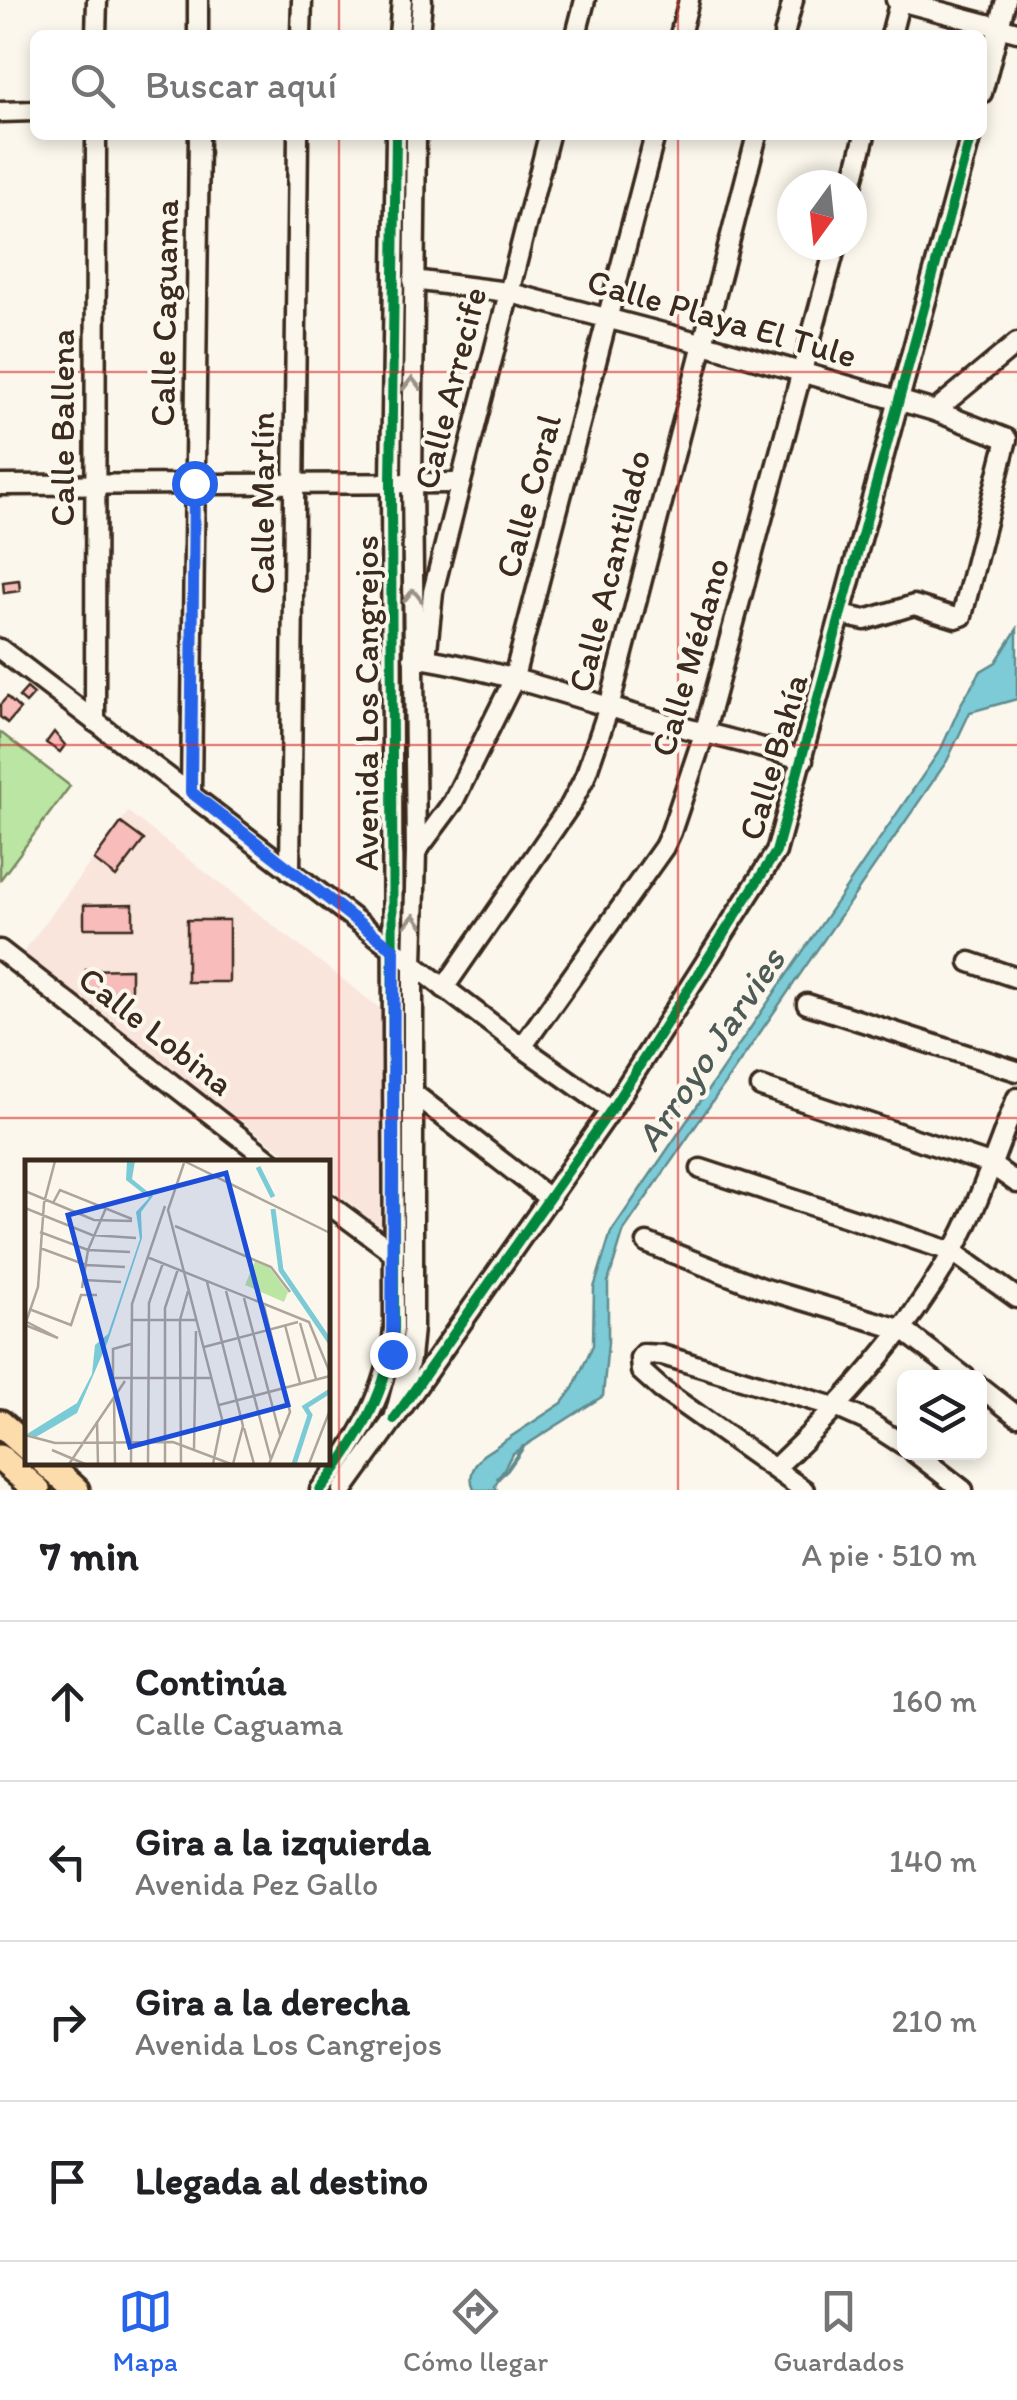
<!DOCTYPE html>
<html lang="es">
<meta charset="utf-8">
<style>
:root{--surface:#fff;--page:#f6f6f6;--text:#202124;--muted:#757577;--line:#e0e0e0;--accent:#2563eb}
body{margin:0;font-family:Itim,sans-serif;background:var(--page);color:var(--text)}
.controls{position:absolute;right:30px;bottom:30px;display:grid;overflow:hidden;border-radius:15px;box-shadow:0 5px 15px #0003}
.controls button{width:90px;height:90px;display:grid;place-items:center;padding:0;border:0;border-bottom:2px solid var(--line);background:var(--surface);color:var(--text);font:50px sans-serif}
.compass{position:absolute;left:777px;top:170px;width:90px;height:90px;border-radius:50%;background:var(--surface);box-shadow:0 5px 15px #0003;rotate:195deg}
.stop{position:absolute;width:30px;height:30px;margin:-22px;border:8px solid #2563eb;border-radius:50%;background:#fff}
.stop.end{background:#2563eb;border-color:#fff;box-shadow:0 2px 10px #0008}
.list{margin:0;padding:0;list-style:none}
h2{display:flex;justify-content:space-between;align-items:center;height:130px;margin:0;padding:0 40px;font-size:42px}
h2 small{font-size:32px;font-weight:400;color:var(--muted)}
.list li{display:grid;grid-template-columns:65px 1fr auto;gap:30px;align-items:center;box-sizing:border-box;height:160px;padding:0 40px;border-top:2px solid var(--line)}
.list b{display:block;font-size:38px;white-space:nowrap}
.list p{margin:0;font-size:32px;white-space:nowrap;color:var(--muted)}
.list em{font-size:32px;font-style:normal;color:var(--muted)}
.icon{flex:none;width:55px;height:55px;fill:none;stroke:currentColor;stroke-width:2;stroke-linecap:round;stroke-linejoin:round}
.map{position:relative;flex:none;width:1017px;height:1490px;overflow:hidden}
.search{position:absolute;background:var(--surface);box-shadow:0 5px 15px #0003;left:30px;right:30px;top:30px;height:110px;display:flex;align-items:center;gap:25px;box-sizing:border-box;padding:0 35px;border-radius:15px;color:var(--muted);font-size:38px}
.sheet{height:770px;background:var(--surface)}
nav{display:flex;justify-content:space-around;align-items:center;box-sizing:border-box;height:140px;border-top:2px solid var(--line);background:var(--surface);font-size:28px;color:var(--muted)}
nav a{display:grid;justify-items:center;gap:5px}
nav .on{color:var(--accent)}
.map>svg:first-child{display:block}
.built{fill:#fae5dd}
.green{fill:#bae5a2;stroke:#7a8860;stroke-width:2.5}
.water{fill:#7bcbd7;stroke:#618b8d;stroke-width:2.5}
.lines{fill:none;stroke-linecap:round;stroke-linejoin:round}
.stream{stroke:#618b8d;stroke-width:4}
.building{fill:#f8bcba;stroke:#3b2a1e;stroke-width:2.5}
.minor-casing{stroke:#3b2a1e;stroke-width:25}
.highway-casing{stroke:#3b2a1e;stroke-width:32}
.minor{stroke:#fbf7ec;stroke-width:18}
.highway{stroke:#fddcac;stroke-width:25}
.cycleway-casing{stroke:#fbf7ec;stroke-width:16}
.cycleway{stroke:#00873e;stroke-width:10}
.oneway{stroke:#9b9085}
.route{stroke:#2563eb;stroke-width:12}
.grid{fill:none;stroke:#d62828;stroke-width:2.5;stroke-opacity:0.55}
.labels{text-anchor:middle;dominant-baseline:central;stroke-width:8;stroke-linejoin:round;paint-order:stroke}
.street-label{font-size:35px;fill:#3b2a1e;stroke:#fbf7ec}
.water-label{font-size:38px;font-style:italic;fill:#4e5a56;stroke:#fbf7ec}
.inset-river{fill:none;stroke:#7bcbd7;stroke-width:5}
.inset-road{fill:none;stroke:#aea59a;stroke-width:2.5}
.view{fill:#1d4ed8;fill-opacity:0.15;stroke:#1d4ed8;stroke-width:5}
.inset-edge{fill:none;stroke:#3b2a1e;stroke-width:5}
</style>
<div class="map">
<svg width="1017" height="1490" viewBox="0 0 1017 1490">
<rect width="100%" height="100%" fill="#fbf7ec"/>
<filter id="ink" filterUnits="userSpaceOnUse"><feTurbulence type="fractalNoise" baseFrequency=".01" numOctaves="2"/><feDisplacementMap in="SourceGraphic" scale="20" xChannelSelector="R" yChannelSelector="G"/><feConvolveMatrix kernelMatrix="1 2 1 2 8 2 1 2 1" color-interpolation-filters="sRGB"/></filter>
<g filter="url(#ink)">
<path class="built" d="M 128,812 L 382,1010 L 384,1230 L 328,1186 L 328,1162 L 296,1162 L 21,955 Z"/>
<path class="green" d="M 0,732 L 70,786 L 0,880 Z"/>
<path class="water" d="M 1017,629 L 1017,699 L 970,712 L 947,761 L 624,1230 L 608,1282 L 608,1342 L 603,1396 L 512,1454 L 495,1486 L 497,1490 L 474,1490 C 468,1475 473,1467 483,1455 L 562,1403 L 573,1388 L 593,1345 L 594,1288 L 611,1232 L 941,749 L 962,702 L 981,671 L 996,662 Z"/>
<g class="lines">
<path class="stream" d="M 498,1478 L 507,1470 L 523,1447"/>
</g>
<g class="building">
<path d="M 19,580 L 20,591 L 4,593 L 3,582 Z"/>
<path d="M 27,688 L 34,694 L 26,703 L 19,697 Z"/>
<path d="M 7,697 L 20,709 L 8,723 L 0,717 L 0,705 Z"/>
<path d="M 54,732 L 65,745 L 60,752 L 46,743 Z"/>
<path d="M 121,823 L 144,840 L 116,877 L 94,860 Z"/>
<path d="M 133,904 L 133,928 L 84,928 L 84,905 Z"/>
<rect x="187" y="920" width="42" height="62"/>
<path d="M 131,969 L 131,994 L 87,995 L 86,970 Z"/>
</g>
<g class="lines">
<defs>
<g id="minor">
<path d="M 198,0 L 198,35"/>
<path d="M 896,0 L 1017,32"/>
<path d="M 96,35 L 97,0"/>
<path d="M 301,35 L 302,0"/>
<path d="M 399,35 L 402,0"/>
<path d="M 419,35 L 422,0"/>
<path d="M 576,35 L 585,0"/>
<path d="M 680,35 L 689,0"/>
<path d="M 784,35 L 793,0"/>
<path d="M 891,35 L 900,0"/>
<path d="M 982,93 L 1006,0"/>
<path d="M 0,112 L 35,111"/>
<path d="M 852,185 L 865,135"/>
<path d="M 413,280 L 507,292 L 701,343 L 935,411 L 1007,439 L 962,616 L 956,618 L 914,605 L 865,620 L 841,615"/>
<path d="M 935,411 L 1017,343"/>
<path d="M 0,485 L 460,483"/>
<path d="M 0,649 L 522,1047 L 611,1110"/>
<path d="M 413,657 C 486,667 568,695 639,716 C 693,731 749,742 803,760"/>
<path d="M 426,659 L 433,592 L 549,135"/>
<path d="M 95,722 L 96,135"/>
<path d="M 191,792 L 199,135"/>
<path d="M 416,852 L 453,802 L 513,681 L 655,135"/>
<path d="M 290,871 L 298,135"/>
<path d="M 0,950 L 272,1162"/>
<path d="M 970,962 L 1017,978"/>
<path d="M 444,988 L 571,804 L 585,777 L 609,707 L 757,135"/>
<path d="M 807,1004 L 1017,1071"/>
<path d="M 522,1047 L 664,847 L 671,832 L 704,734 L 836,245"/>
<path d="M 761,1087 L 990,1164 L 1017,1183"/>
<path d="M 413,1093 L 550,1199"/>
<path d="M 701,1169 L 953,1252 L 1017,1298"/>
<path d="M 328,1204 L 394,1253"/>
<path d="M 647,1243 L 762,1288 L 903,1330 L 966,1378"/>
<path d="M 980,1387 L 1017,1416"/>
<path d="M 394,1419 L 611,1110 L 776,852 L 971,135"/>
<path d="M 914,1452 L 963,1490"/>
<path d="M 775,1468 C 843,1404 904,1336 951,1255 C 978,1208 997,1148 1017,1098"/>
<path d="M 320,1490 C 358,1442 389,1390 394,1328 L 391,481 L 396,135"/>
<path d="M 343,1490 L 394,1419 L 410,1359 L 413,1328 L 413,964 L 416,852 L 412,481 L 416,135"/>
<path d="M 804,1490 L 661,1389 L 641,1371 L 640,1358 L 643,1354 L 662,1355 L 838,1408 L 865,1420 L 904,1445"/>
</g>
<g id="highway">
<path d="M 0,1423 L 28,1448"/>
<path d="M 0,1458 L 37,1490"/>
<path d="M 45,1462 L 76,1490"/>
</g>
</defs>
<use href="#minor" class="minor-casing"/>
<use href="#highway" class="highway-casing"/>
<use href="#minor" class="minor"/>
<use href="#highway" class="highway"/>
<defs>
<g id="cycleway">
<path d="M 394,1419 L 611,1110 L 776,852 L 971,135"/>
<path d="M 320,1490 C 358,1442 389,1390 394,1328 L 391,481 L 396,135"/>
</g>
</defs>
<use href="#cycleway" class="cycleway-casing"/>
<use href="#cycleway" class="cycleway"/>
</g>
<defs><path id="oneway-chevron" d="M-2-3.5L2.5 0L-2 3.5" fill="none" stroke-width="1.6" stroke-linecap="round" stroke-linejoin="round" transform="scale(2.5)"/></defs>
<g class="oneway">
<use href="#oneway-chevron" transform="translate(412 384) rotate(-90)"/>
<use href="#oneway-chevron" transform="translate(413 596) rotate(-90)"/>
<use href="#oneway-chevron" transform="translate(414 921) rotate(-88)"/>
</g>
</g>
<g class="lines" filter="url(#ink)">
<path class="route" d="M 194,483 L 191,792 L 394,950 L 392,1354"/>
</g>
<path class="grid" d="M 339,0 L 339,35M 678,0 L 678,35M 339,135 L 339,1490M 678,135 L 678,1490M 0,372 L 1017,372M 0,745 L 1017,745M 0,1118 L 1017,1118"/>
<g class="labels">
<g class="street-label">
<text transform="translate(164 313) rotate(-89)">Calle Caguama</text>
<text transform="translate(722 318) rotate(16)">Calle Playa El Tule</text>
<text transform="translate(450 388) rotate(-76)">Calle Arrecife</text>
<text transform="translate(62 428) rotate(-90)">Calle Ballena</text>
<text transform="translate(528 496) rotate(-75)">Calle Coral</text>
<text transform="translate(262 503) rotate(-90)">Calle Marlín</text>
<text transform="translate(609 571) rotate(-76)">Calle Acantilado</text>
<text transform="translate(690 657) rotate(-74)">Calle Médano</text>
<text transform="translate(366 703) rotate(-90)">Avenida Los Cangrejos</text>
<text transform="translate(773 757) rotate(-74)">Calle Bahía</text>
<text transform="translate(156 1031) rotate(38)">Calle Lobina</text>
</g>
<g class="water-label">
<text transform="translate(710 1049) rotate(-56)">Arroyo Jarvies</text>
</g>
</g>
<g transform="translate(25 1160)">
<rect width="305" height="305" fill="#fbf7ec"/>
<path d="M 230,101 L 244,107 L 263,132 L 259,142 L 220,125 Z" fill="#bae5a2"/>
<path d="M 102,1 L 110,1 L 107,19 L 128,36 L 116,52 L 117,78 L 83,181 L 52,253 L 11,277 L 2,274 L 52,243 L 67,214 L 70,185 L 83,174 L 115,79 L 111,52 L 124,38 L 101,20 Z" fill="#7bcbd7"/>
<path class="inset-river" d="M 233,7 L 248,37M 248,49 L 256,110 L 305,182M 269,304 L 285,255 L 280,247 L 305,231"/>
<path class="inset-road" d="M 159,1 L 305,73M 159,3 L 143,50 L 197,259 L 188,304M 0,31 L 69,60 L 107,61M 28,43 L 35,30 L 107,59M 0,48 L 67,75 L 111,78M 150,66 L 246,107 L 265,132M 15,72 L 63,90 L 105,92M 15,88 L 61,105 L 100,107M 122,97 L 284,162 L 305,213M 59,120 L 96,122M 182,122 L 218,266 L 208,304M 57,128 L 63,90 L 81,48M 201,131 L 246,300M 219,138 L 255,275M 239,146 L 265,252 L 244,304M 4,149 L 46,165 L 56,135 L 72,135M 107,160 L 172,160M 275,163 L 291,219M 0,165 L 13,127 L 19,43 L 30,1M 0,165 L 33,178 L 2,162M 260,165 L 275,223M 106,184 L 88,189 L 88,218 L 187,218M 179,187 L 273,162M 89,238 L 90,304M 194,245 L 305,216M 72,261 L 73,304M 219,268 L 229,304M 0,275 L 30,283 L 148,282 L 206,304M 169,289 L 171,171M 27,290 L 60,304M 44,304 L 100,221M 106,304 L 107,144 L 140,46M 123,304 L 124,143 L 138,103M 140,304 L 140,148 L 153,109M 156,304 L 155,160 L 163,131M 284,304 L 305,250"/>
<path class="view" d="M 201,13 L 263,245 L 105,287 L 43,55 Z"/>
<rect width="305" height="305" class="inset-edge"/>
</g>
</svg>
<div class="controls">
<button><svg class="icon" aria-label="layers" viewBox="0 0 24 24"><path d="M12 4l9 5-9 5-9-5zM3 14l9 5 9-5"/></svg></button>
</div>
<svg class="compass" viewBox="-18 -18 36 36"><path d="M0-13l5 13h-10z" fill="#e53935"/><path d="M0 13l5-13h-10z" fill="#757577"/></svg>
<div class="stop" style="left:194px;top:483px"></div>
<div class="stop end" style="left:392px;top:1354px"></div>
<div class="search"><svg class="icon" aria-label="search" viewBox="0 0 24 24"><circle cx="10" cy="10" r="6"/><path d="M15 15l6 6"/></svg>Buscar aquí</div>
</div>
<section class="sheet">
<h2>7 min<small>A pie · 510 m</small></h2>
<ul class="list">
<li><svg class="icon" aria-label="ahead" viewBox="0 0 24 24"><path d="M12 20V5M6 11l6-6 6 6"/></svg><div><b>Continúa</b><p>Calle Caguama</p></div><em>160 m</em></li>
<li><svg class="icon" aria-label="left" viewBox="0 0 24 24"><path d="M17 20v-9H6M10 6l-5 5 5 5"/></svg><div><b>Gira a la izquierda</b><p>Avenida Pez Gallo</p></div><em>140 m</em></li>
<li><svg class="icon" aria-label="right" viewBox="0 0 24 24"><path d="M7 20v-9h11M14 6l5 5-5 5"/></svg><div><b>Gira a la derecha</b><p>Avenida Los Cangrejos</p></div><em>210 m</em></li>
<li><svg class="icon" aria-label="arrive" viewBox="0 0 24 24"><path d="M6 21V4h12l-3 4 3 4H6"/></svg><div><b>Llegada al destino</b></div></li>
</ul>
</section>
<nav>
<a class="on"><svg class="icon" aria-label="map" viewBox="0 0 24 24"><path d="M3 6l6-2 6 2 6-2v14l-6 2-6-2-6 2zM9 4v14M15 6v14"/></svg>Mapa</a>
<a><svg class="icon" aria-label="directions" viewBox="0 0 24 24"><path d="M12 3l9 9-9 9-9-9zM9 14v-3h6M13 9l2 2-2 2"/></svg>Cómo llegar</a>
<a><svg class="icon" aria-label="saved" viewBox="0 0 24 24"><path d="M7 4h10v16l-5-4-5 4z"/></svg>Guardados</a>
</nav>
